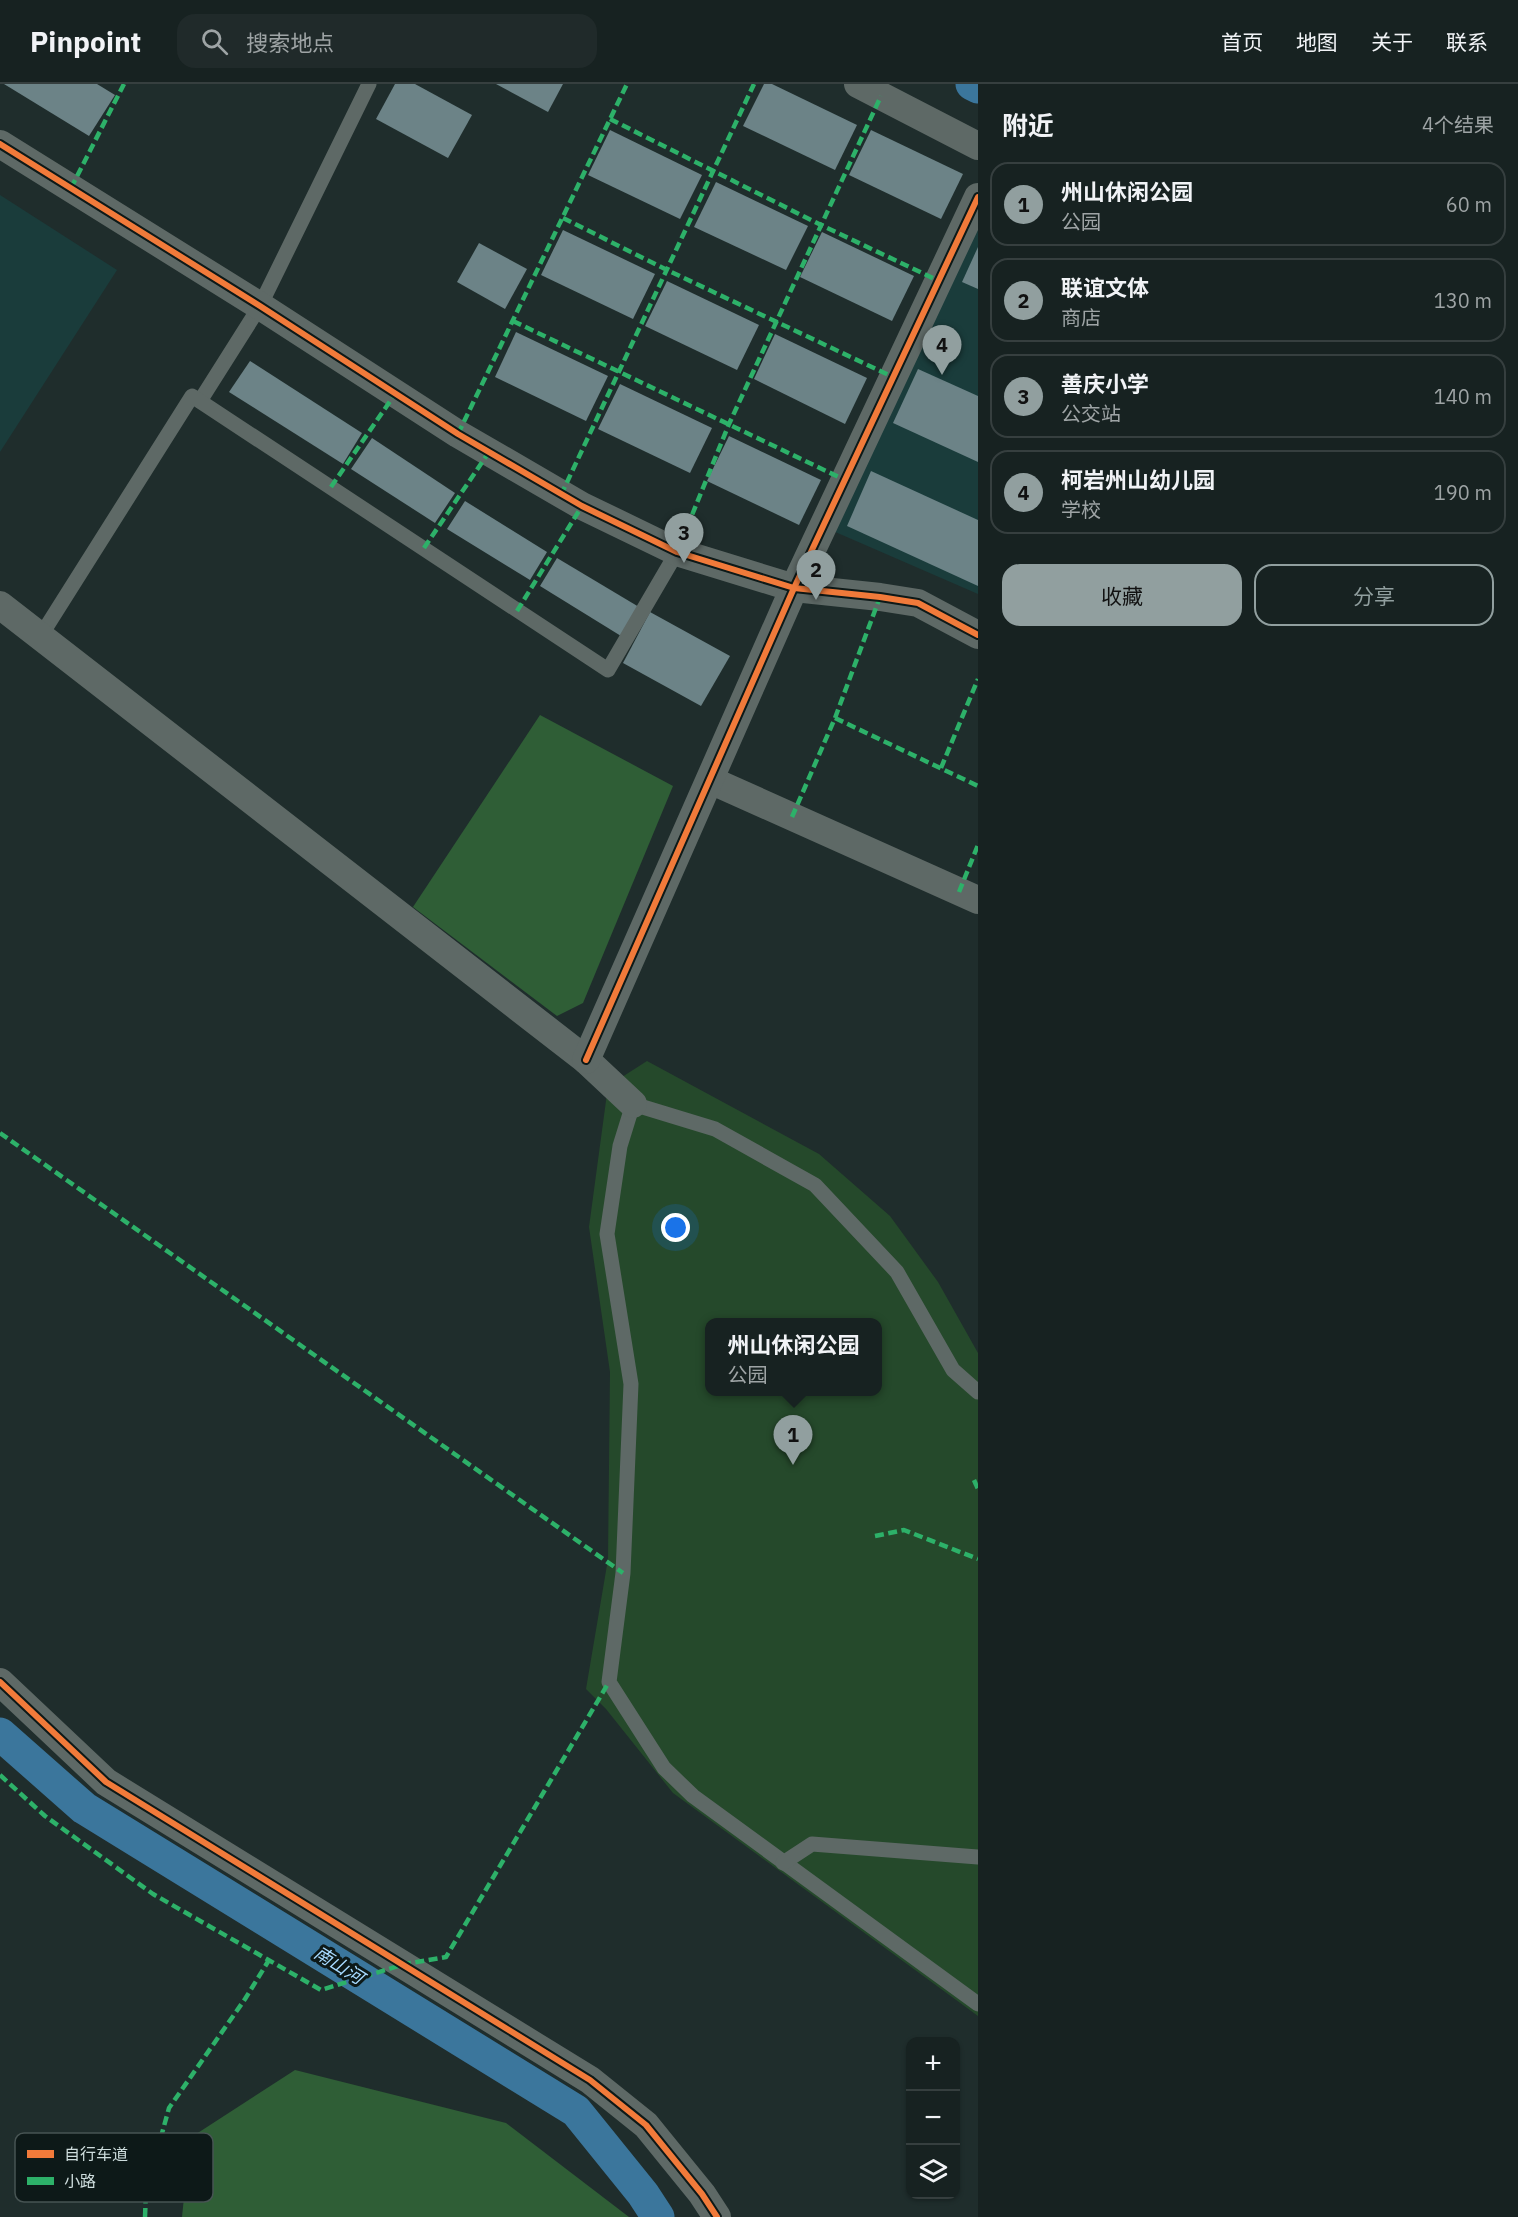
<!DOCTYPE html>
<html lang="zh">
<meta charset="utf-8">
<style>
:root{--surface:#172221;--page:#202a2a;--text:#f1f3f6;--muted:#9ea4a5;--line:#363f3f;--accent:#919f9f}
body{margin:0;font-family:"IBM Plex Sans","Noto Sans SC",sans-serif;background:var(--page);color:var(--text)}
.controls{position:absolute;right:18px;bottom:18px;display:grid;overflow:hidden;border-radius:12px;box-shadow:0 2px 4px #0004}
.controls button{width:54px;height:54px;display:grid;place-items:center;padding:0;border:0;border-bottom:2px solid var(--line);background:var(--surface);color:var(--text);font:30px sans-serif}
.you{position:absolute;left:676px;top:1144px;width:21px;height:21px;margin:-15px;border:4px solid #fff;border-radius:50%;background:#1a73e8;box-shadow:0 0 0 9px #1a73e833}
.badge{display:grid;place-items:center;width:39px;height:39px;border-radius:50%;background:var(--accent);color:#111;font-size:20px;font-weight:700}
.pin{position:absolute;translate:-50% -50px;filter:drop-shadow(0 2px 3px #0008)}
.pin::after{content:'';position:absolute;top:32px;width:21px;height:18px;background:inherit;clip-path:polygon(0 0,100% 0,50% 100%)}
.popup{position:absolute;left:705px;top:1234px;width:177px;height:78px;box-sizing:border-box;display:grid;place-content:center;border-radius:12px;background:var(--surface);filter:drop-shadow(0 2px 4px #0005);font-size:20px;white-space:nowrap;color:var(--muted)}
.popup b{font-size:22px;color:var(--text)}
.popup::after{content:'';position:absolute;left:50%;top:100%;margin-left:-12px;border:12px solid transparent;border-top-color:var(--surface)}
.list{margin:0;padding:0;list-style:none}
h2{display:flex;justify-content:space-between;align-items:center;height:78px;margin:0;padding:0 24px;font-size:26px}
h2 small{font-size:20px;font-weight:400;color:var(--muted)}
.list li{display:grid;grid-template-columns:39px 1fr auto;gap:18px;align-items:center;box-sizing:border-box;height:84px;margin:0 12px 12px;padding:0 12px;border:2px solid var(--line);border-radius:18px}
.list b{display:block;font-size:22px;white-space:nowrap}
.list p{margin:0;font-size:20px;white-space:nowrap;color:var(--muted)}
.list em{font-size:20px;font-style:normal;color:var(--muted)}
.actions{display:flex;gap:12px;padding:18px 24px}
.actions a{flex:1;padding:14px 0;border:2px solid var(--accent);border-radius:18px;text-align:center;font-size:21px;color:var(--accent)}
.actions .main{background:var(--accent);color:#111}
.icon{flex:none;width:33px;height:33px;fill:none;stroke:currentColor;stroke-width:2;stroke-linecap:round;stroke-linejoin:round}
.map{position:relative;flex:none;width:978px;height:2133px;overflow:hidden}
header{display:flex;align-items:center;gap:36px;box-sizing:border-box;height:84px;padding:0 30px;background:var(--surface);border-bottom:2px solid var(--line)}
header strong{font-size:28px}
nav{display:flex;gap:33px;margin-inline-start:auto;font-size:21px}
.search{width:420px;height:54px;background:var(--page);display:flex;align-items:center;gap:15px;box-sizing:border-box;padding:0 21px;border-radius:18px;color:var(--muted);font-size:22px}
main{display:flex}
aside{flex:1;background:var(--surface)}
.map>svg:first-child{display:block}
.built{fill:#1a3c3b}
.green{fill:#25492b;fill-rule:evenodd}
.forest{fill:#2f5e36}
.lines{fill:none;stroke-linecap:round;stroke-linejoin:round}
.canal{stroke:#3b769c;stroke-width:33}
.building{fill:#6c8387}
.service{stroke:#5e6966;stroke-width:15}
.minor{stroke:#5e6966;stroke-width:28}
.quiet{stroke:#2db169;stroke-width:4.5;stroke-dasharray:9 4.5;stroke-linecap:butt}
.cycleway-casing{stroke:#0d1918;stroke-width:10}
.cycleway{stroke:#f17a3a;stroke-width:6}
.labels{text-anchor:middle;dominant-baseline:central;stroke-width:6;stroke-linejoin:round;paint-order:stroke}
.water-label{font-size:18px;font-style:italic;fill:#a7daff;stroke:#0d1918}
.key{fill:#0d1918;stroke:#475453;stroke-width:1.5}
.key-label{font-size:16px;fill:#cedddd}
</style>
<header>
<strong>Pinpoint</strong>
<div class="search"><svg class="icon" aria-label="search" viewBox="0 0 24 24"><circle cx="10" cy="10" r="6"/><path d="M15 15l6 6"/></svg>搜索地点</div>
<nav><a>首页</a><a>地图</a><a>关于</a><a>联系</a></nav>
</header>
<main>
<div class="map">
<svg width="978" height="2133" viewBox="0 0 978 2133">
<rect width="100%" height="100%" fill="#1f2d2c"/>
<g class="built">
<path d="M 0,111 L 117,186 L 0,368 Z"/>
<path d="M 978,134 L 978,510 L 833,447 Z"/>
</g>
<path class="green" d="M 647,977 L 819,1070 L 890,1132 L 938,1198 L 978,1269 L 978,1932 L 673,1709 L 606,1625 L 586,1605 L 608,1475 L 610,1288 L 589,1143 L 608,1002 ZM 709,1238 L 877,1238 L 877,1308 L 709,1308 Z"/>
<g class="forest">
<path d="M 540,631 L 673,702 L 583,919 L 557,932 L 413,823 Z"/>
<path d="M 295,1986 L 506,2039 L 629,2133 L 182,2133 L 190,2054 Z"/>
</g>
<g class="lines">
<g class="canal">
<path d="M 972,0 L 978,3"/>
<path d="M 0,1650 L 84,1724 L 576,2027 L 643,2110 L 658,2133"/>
</g>
</g>
<g class="building">
<path d="M 4,0 L 97,0 L 115,11 L 89,52 Z"/>
<path d="M 395,0 L 415,0 L 472,31 L 448,74 L 376,35 Z"/>
<path d="M 496,0 L 563,0 L 548,28 Z"/>
<path d="M 764,0 L 772,0 L 857,41 L 835,86 L 743,42 Z"/>
<path d="M 610,46 L 702,91 L 680,135 L 588,91 Z"/>
<path d="M 871,46 L 963,90 L 941,135 L 849,91 Z"/>
<path d="M 716,98 L 808,142 L 786,186 L 694,143 Z"/>
<path d="M 563,146 L 655,190 L 633,235 L 541,191 Z"/>
<path d="M 822,148 L 914,192 L 892,237 L 800,193 Z"/>
<path d="M 479,159 L 527,185 L 505,225 L 457,198 Z"/>
<path d="M 978,163 L 978,205 L 962,198 Z"/>
<path d="M 667,197 L 759,241 L 737,286 L 645,242 Z"/>
<path d="M 516,248 L 608,292 L 586,337 L 495,293 Z"/>
<path d="M 775,250 L 867,294 L 845,340 L 754,295 Z"/>
<path d="M 250,277 L 362,349 L 343,380 L 229,308 Z"/>
<path d="M 918,285 L 978,312 L 978,378 L 893,339 Z"/>
<path d="M 620,300 L 712,344 L 690,389 L 598,345 Z"/>
<path d="M 729,352 L 821,396 L 799,441 L 707,397 Z"/>
<path d="M 372,354 L 455,409 L 435,439 L 351,385 Z"/>
<path d="M 871,387 L 978,436 L 978,502 L 847,442 Z"/>
<path d="M 465,417 L 547,468 L 530,496 L 447,445 Z"/>
<path d="M 557,474 L 639,523 L 621,552 L 540,502 Z"/>
<path d="M 650,528 L 730,572 L 701,622 L 623,579 Z"/>
</g>
<g class="lines">
<g class="service">
<path d="M 200,317 L 260,222 L 369,0"/>
<path d="M 40,553 L 192,312 L 608,586 L 677,468"/>
<path d="M 978,1308 L 953,1286 L 897,1188 L 815,1101 L 715,1045 L 633,1020 L 620,1062 L 607,1150 L 631,1300 L 623,1489 L 609,1598 L 664,1684 L 693,1712 L 978,1920"/>
<path d="M 783,1779 L 812,1760 L 978,1773"/>
</g>
<g class="minor">
<path d="M 858,0 L 978,62"/>
<path d="M 0,60 L 260,222 L 458,350 L 582,422 L 677,468 L 794,504 L 880,513 L 918,519 L 978,551"/>
<path d="M 0,521 L 586,976 L 633,1020"/>
<path d="M 710,696 L 978,816"/>
<path d="M 586,976 L 794,504 L 978,113"/>
<path d="M 0,1598 L 106,1698 L 590,1996 L 646,2041 L 702,2110 L 717,2133"/>
</g>
<g class="quiet">
<path d="M 610,35 L 821,141 L 939,197"/>
<path d="M 71,104 L 124,0"/>
<path d="M 563,134 L 667,186 L 893,293"/>
<path d="M 513,237 L 845,396"/>
<path d="M 458,350 L 627,0"/>
<path d="M 331,403 L 395,310"/>
<path d="M 561,411 L 754,0"/>
<path d="M 424,464 L 489,368"/>
<path d="M 677,468 L 729,340 L 881,12"/>
<path d="M 517,527 L 582,422"/>
<path d="M 835,634 L 978,702"/>
<path d="M 941,684 L 978,595"/>
<path d="M 792,733 L 835,634 L 880,513"/>
<path d="M 959,808 L 978,761"/>
<path d="M 0,1049 L 623,1489"/>
<path d="M 974,1396 L 978,1405"/>
<path d="M 875,1452 L 904,1446 L 978,1475"/>
<path d="M 0,1691 L 45,1732 L 153,1810 L 321,1906 L 405,1880 L 446,1873 L 609,1598"/>
<path d="M 145,2133 L 146,2107 L 169,2024 L 245,1915 L 269,1876"/>
</g>
<defs>
<g id="cycleway">
<path d="M 0,60 L 260,222 L 458,350 L 582,422 L 677,468 L 794,504 L 880,513 L 918,519 L 978,551"/>
<path d="M 586,976 L 794,504 L 978,113"/>
<path d="M 0,1598 L 106,1698 L 590,1996 L 646,2041 L 702,2110 L 717,2133"/>
</g>
</defs>
<use href="#cycleway" class="cycleway-casing"/>
<use href="#cycleway" class="cycleway"/>
</g>
<g class="labels">
<g class="water-label">
<text transform="translate(339 1881) rotate(32)">南山河</text>
</g>
</g>
<rect x="15" y="2049" width="198" height="69" rx="9" class="key"/>
<rect x="27" y="2066" width="27" height="8" fill="#f17a3a"/>
<rect x="27" y="2093" width="27" height="8" fill="#2db169"/>
<g class="key-label">
<text x="64" y="2076">自行车道</text>
<text x="64" y="2103">小路</text>
</g>
</svg>
<div class="controls">
<button>+</button>
<button>−</button>
<button><svg class="icon" aria-label="layers" viewBox="0 0 24 24"><path d="M12 4l9 5-9 5-9-5zM3 14l9 5 9-5"/></svg></button>
</div>
<div class="you"></div>
<div class="pin badge" style="left:793px;top:1381px">1</div>
<div class="popup"><b>州山休闲公园</b>公园</div>
<div class="pin badge" style="left:816px;top:516px">2</div>
<div class="pin badge" style="left:684px;top:479px">3</div>
<div class="pin badge" style="left:942px;top:291px">4</div>
</div>
<aside>
<h2>附近<small>4个结果</small></h2>
<ul class="list">
<li><span class="badge">1</span><div><b>州山休闲公园</b><p>公园</p></div><em>60 m</em></li>
<li><span class="badge">2</span><div><b>联谊文体</b><p>商店</p></div><em>130 m</em></li>
<li><span class="badge">3</span><div><b>善庆小学</b><p>公交站</p></div><em>140 m</em></li>
<li><span class="badge">4</span><div><b>柯岩州山幼儿园</b><p>学校</p></div><em>190 m</em></li>
</ul>
<div class="actions"><a class="main">收藏</a><a>分享</a></div>
</aside>
</main>
